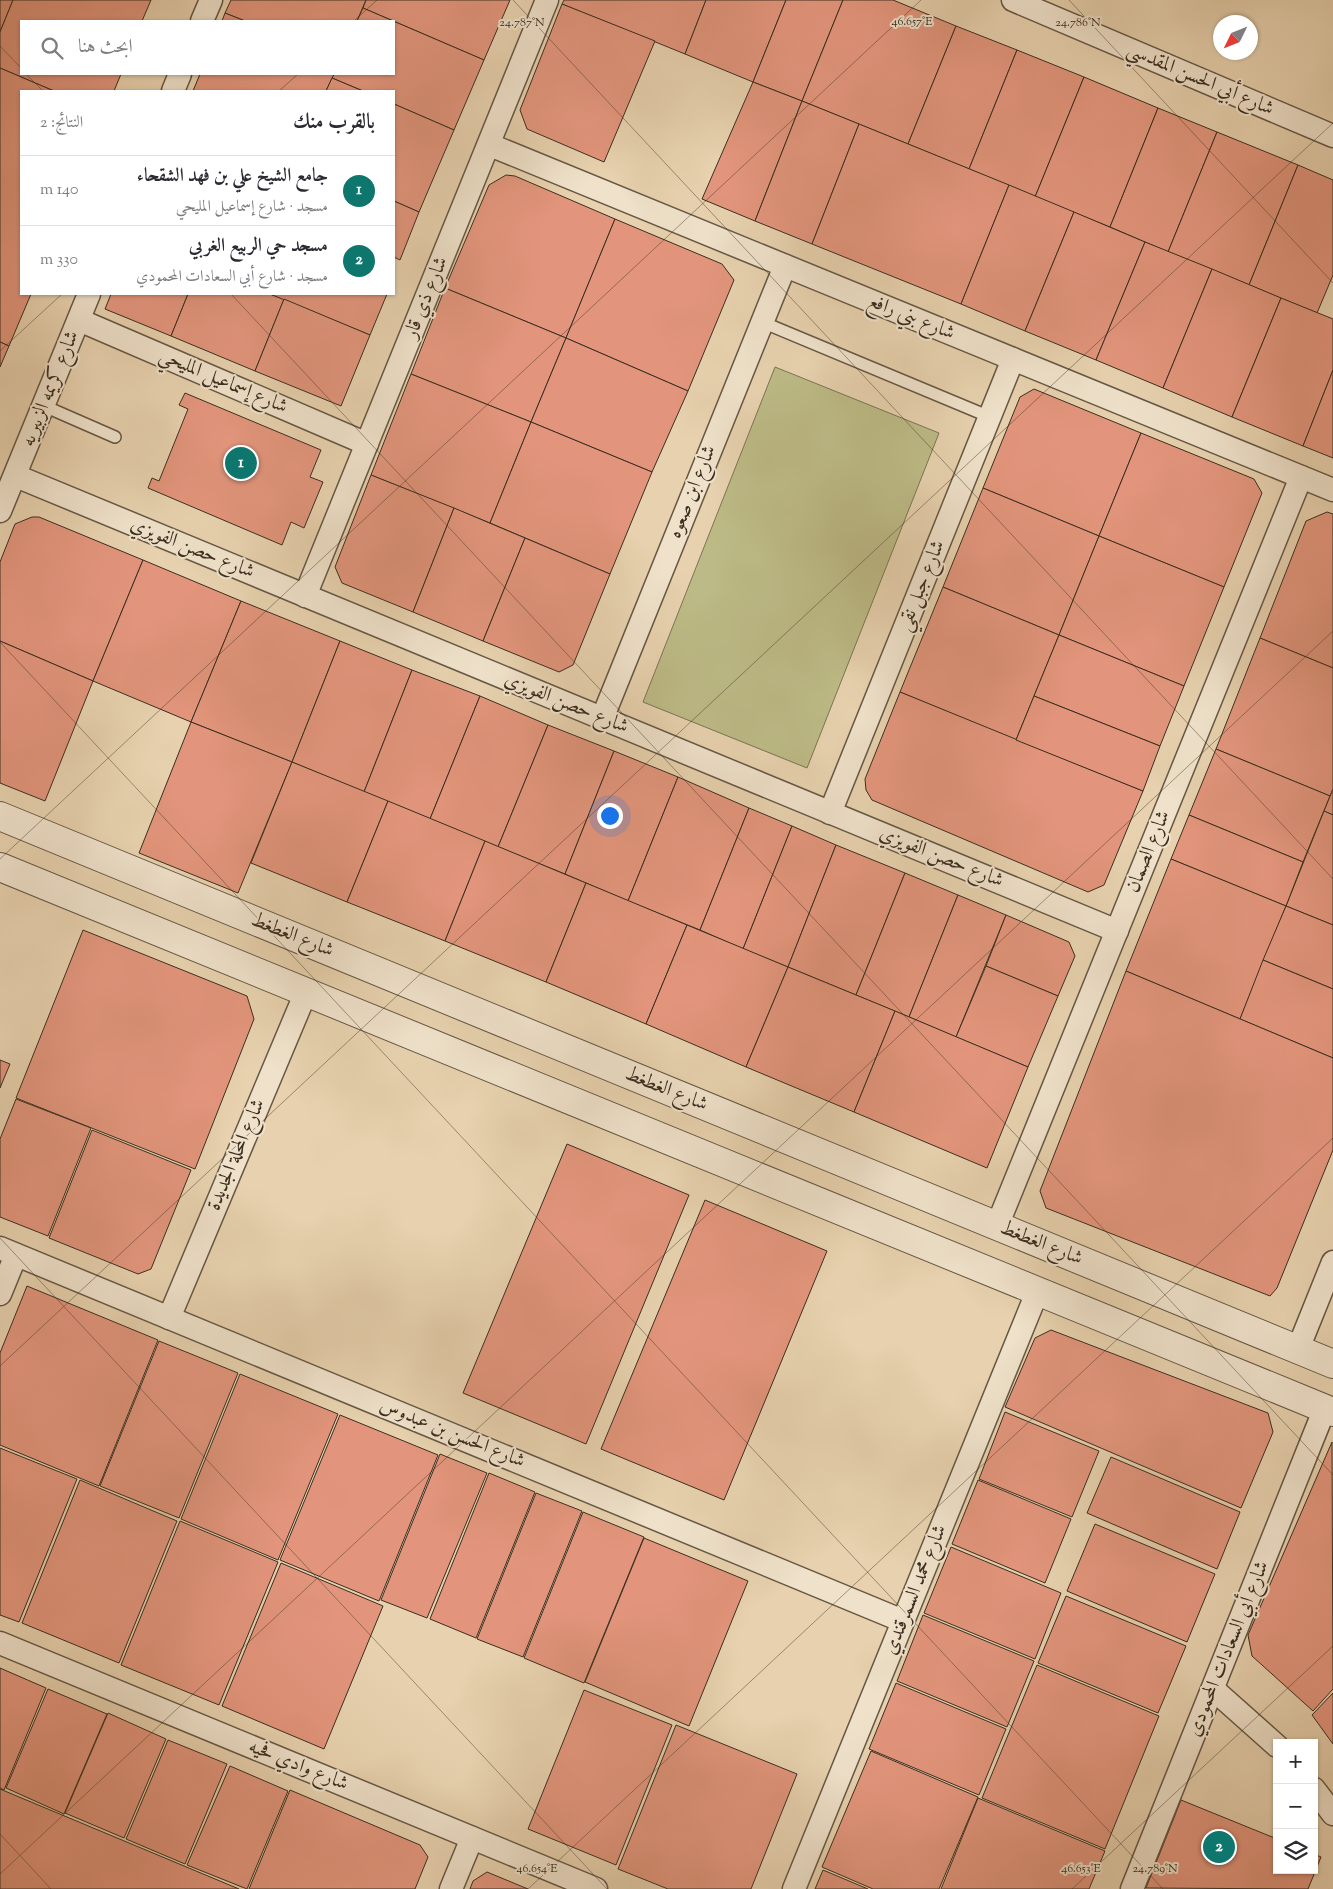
<!DOCTYPE html>
<html lang="ar">
<meta charset="utf-8">
<style>
:root{--surface:#fff;--page:#f7f7f7;--text:#2b2b33;--muted:#7c7c81;--line:#e1e1e2;--accent:#0f766e}
body{margin:0;font-family:"Sorts Mill Goudy",Amiri,serif;background:var(--page);color:var(--text);direction:rtl}
.controls{position:absolute;right:15px;bottom:15px;display:grid;overflow:hidden;border-radius:0px;box-shadow:0 1px 4px #0004}
.controls button{width:45px;height:45px;display:grid;place-items:center;padding:0;border:0;border-bottom:1px solid var(--line);background:var(--surface);color:var(--text);font:25px sans-serif}
.compass{position:absolute;left:1213px;top:15px;width:45px;height:45px;border-radius:50%;background:var(--surface);box-shadow:0 1px 4px #0004;rotate:227deg}
.you{position:absolute;left:609px;top:815px;width:18px;height:18px;margin:-12px;border:4px solid #fff;border-radius:50%;background:#1a73e8;box-shadow:0 0 0 8px #1a73e833}
.badge{display:grid;place-items:center;width:32px;height:32px;border-radius:50%;background:var(--accent);color:#fff;font-size:16px;font-weight:700}
.pin{position:absolute;translate:-50% -50%;border:2px solid #fff;box-shadow:0 1px 5px #0006}
.list{margin:0;padding:0;list-style:none}
h2{display:flex;justify-content:space-between;align-items:center;height:65px;margin:0;padding:0 20px;font-size:21px}
h2 small{font-size:16px;font-weight:400;color:var(--muted)}
.list li{display:grid;grid-template-columns:32px 1fr auto;gap:15px;align-items:center;box-sizing:border-box;height:70px;padding:0 20px;border-top:1px solid var(--line)}
.list b{display:block;font-size:19px;white-space:nowrap}
.list p{margin:0;font-size:16px;white-space:nowrap;color:var(--muted)}
.list em{font-size:16px;font-style:normal;color:var(--muted)}
.icon{flex:none;width:28px;height:28px;fill:none;stroke:currentColor;stroke-width:2;stroke-linecap:round;stroke-linejoin:round}
.map{position:relative;flex:none;width:1333px;height:1889px;overflow:hidden;direction:ltr}
.search{position:absolute;background:var(--surface);box-shadow:0 1px 4px #0004;left:20px;top:20px;width:375px;height:55px;display:flex;align-items:center;gap:12px;box-sizing:border-box;padding:0 18px;border-radius:0px;color:var(--muted);font-size:19px}
.panel{position:absolute;background:var(--surface);box-shadow:0 1px 4px #0004;left:20px;top:90px;width:375px;height:205px;border-radius:0px;direction:rtl}
.map>svg:first-child{display:block}
.green{fill:#bcba86;stroke:#7c7453}
.building{fill:#e2957c;stroke:#3b2e20}
.lines{fill:none;stroke-linecap:round;stroke-linejoin:round}
.service-casing{stroke:#665744;stroke-width:14}
.minor-casing{stroke:#665744;stroke-width:25}
.tertiary-casing{stroke:#665744;stroke-width:30}
.service{stroke:#efe1ca;stroke-width:11}
.minor{stroke:#efe1ca;stroke-width:22}
.tertiary{stroke:#efe1ca;stroke-width:28}
.ticks{fill:none;stroke:#3b2e20;stroke-width:1;stroke-opacity:0.45}
.labels{text-anchor:middle;dominant-baseline:central;stroke-width:4;stroke-linejoin:round;paint-order:stroke}
.street-label{font-size:20px;fill:#3b2e20;stroke:#efe1ca}
.ticks-label{font-size:12px;text-anchor:middle;fill:#3b2e20;stroke:#efe1ca;stroke-width:4;stroke-linejoin:round;paint-order:stroke}
</style>
<div class="map">
<svg width="1333" height="1889" viewBox="0 0 1333 1889">
<rect width="100%" height="100%" fill="#e7d1ae"/>
<filter id="stains"><feTurbulence type="fractalNoise" baseFrequency=".004" numOctaves="4"/><feColorMatrix values="0 0 0 0 .2 0 0 0 0 .09 0 0 0 0 .02 0 0 0 .5 -.17"/></filter>
<radialGradient id="worn" r=".72"><stop offset=".6" stop-color="#630" stop-opacity="0"/><stop offset="1" stop-color="#630" stop-opacity=".3"/></radialGradient>
<path class="green" d="M 775,367 L 939,433 L 807,768 L 643,702 Z"/>
<g class="building">
<path d="M 0,0 L 13,0 L 0,32 Z"/>
<path d="M 13,0 L 151,0 L 142,21 L 21,21 L 21,74 L 121,74 L 114,91 L 54,91 L 0,68 L 0,32 Z"/>
<path d="M 231,0 L 366,0 L 357,21 L 245,21 L 225,13 Z"/>
<path d="M 366,0 L 510,0 L 484,60 L 363,8 Z"/>
<path d="M 564,0 L 706,0 L 685,54 L 562,4 Z"/>
<path d="M 706,0 L 786,0 L 753,82 L 685,54 Z"/>
<path d="M 786,0 L 843,0 L 802,101 L 753,82 Z"/>
<path d="M 843,0 L 893,0 L 956,26 L 908,144 L 802,101 Z"/>
<path d="M 562,4 L 655,41 L 604,162 L 527,129 L 520,110 Z"/>
<path d="M 363,8 L 484,60 L 454,130 L 394,104 L 394,91 L 363,91 L 332,78 L 334,74 L 394,74 L 394,21 L 357,21 Z"/>
<path d="M 225,13 L 245,21 L 222,21 Z"/>
<path d="M 956,26 L 1017,50 L 969,169 L 908,144 Z"/>
<path d="M 1017,50 L 1084,77 L 1035,197 L 969,169 Z"/>
<path d="M 0,68 L 54,91 L 21,91 L 21,294 L 31,294 L 9,346 L 0,342 Z"/>
<path d="M 200,74 L 334,74 L 326,91 L 193,91 Z"/>
<path d="M 1084,77 L 1158,108 L 1110,227 L 1035,197 Z"/>
<path d="M 332,78 L 363,91 L 326,91 Z"/>
<path d="M 753,82 L 802,101 L 755,221 L 702,199 Z"/>
<path d="M 802,101 L 859,124 L 812,244 L 755,221 Z"/>
<path d="M 394,104 L 454,130 L 419,212 L 394,201 Z"/>
<path d="M 1158,108 L 1217,132 L 1168,252 L 1110,227 Z"/>
<path d="M 859,124 L 1009,185 L 961,304 L 812,244 Z"/>
<path d="M 1217,132 L 1298,165 L 1249,285 L 1168,252 Z"/>
<path d="M 1298,165 L 1333,180 L 1333,275 L 1317,313 L 1249,285 Z"/>
<path d="M 506,175 L 515,176 L 615,219 L 566,338 L 445,288 L 489,185 Z"/>
<path d="M 1009,185 L 1074,212 L 1025,331 L 961,304 Z"/>
<path d="M 394,201 L 419,212 L 400,260 L 394,257 Z"/>
<path d="M 1074,212 L 1145,242 L 1096,360 L 1025,331 Z"/>
<path d="M 615,219 L 722,264 L 734,280 L 688,391 L 566,338 Z"/>
<path d="M 1145,242 L 1212,269 L 1163,388 L 1096,360 Z"/>
<path d="M 1212,269 L 1281,298 L 1232,417 L 1163,388 Z"/>
<path d="M 445,288 L 566,338 L 531,422 L 411,374 Z"/>
<path d="M 111,294 L 188,294 L 171,336 L 105,309 Z"/>
<path d="M 188,294 L 270,294 L 284,299 L 255,371 L 171,336 Z"/>
<path d="M 270,294 L 387,294 L 370,335 Z"/>
<path d="M 1281,298 L 1333,319 L 1333,370 L 1303,446 L 1232,417 Z"/>
<path d="M 284,299 L 370,335 L 341,406 L 255,371 Z"/>
<path d="M 566,338 L 688,391 L 652,472 L 531,422 Z"/>
<path d="M 0,342 L 9,346 L 0,367 Z"/>
<path d="M 1333,370 L 1333,458 L 1303,446 Z"/>
<path d="M 411,374 L 531,422 L 490,523 L 371,475 Z"/>
<path d="M 1034,389 L 1141,433 L 1099,536 L 983,488 L 1020,397 Z"/>
<path d="M 185,393 L 321,450 L 310,477 L 323,482 L 304,528 L 291,522 L 282,545 L 148,488 L 152,478 L 159,481 L 188,409 L 179,405 Z"/>
<path d="M 531,422 L 652,472 L 610,574 L 490,523 Z"/>
<path d="M 1141,433 L 1254,479 L 1262,493 L 1224,587 L 1099,536 Z"/>
<path d="M 371,475 L 454,508 L 413,612 L 342,583 L 335,567 Z"/>
<path d="M 983,488 L 1099,536 L 1059,635 L 943,587 Z"/>
<path d="M 454,508 L 525,538 L 483,641 L 413,612 Z"/>
<path d="M 1327,512 L 1333,514 L 1333,668 L 1260,638 L 1306,521 Z"/>
<path d="M 32,517 L 39,517 L 143,560 L 93,681 L 0,641 L 0,562 L 15,524 Z"/>
<path d="M 1099,536 L 1224,587 L 1184,686 L 1059,635 Z"/>
<path d="M 525,538 L 610,574 L 573,665 L 559,672 L 483,641 Z"/>
<path d="M 143,560 L 241,601 L 191,722 L 93,681 Z"/>
<path d="M 943,587 L 1059,635 L 1016,740 L 900,692 Z"/>
<path d="M 241,601 L 340,641 L 292,762 L 191,722 Z"/>
<path d="M 1059,635 L 1184,686 L 1160,746 L 1034,696 Z"/>
<path d="M 1260,638 L 1333,668 L 1333,789 L 1330,796 L 1216,749 Z"/>
<path d="M 0,641 L 93,681 L 45,801 L 0,783 Z"/>
<path d="M 340,641 L 412,670 L 364,792 L 292,762 Z"/>
<path d="M 412,670 L 480,696 L 430,819 L 364,792 Z"/>
<path d="M 900,692 L 1143,791 L 1104,885 L 1088,892 L 872,800 L 866,790 L 865,779 Z"/>
<path d="M 480,696 L 548,725 L 498,847 L 430,819 Z"/>
<path d="M 1034,696 L 1160,746 L 1143,791 L 1016,740 Z"/>
<path d="M 191,722 L 292,762 L 238,893 L 139,853 Z"/>
<path d="M 548,725 L 614,751 L 565,874 L 498,847 Z"/>
<path d="M 1216,749 L 1330,796 L 1303,862 L 1189,815 Z"/>
<path d="M 614,751 L 678,777 L 628,901 L 565,874 Z"/>
<path d="M 292,762 L 388,801 L 347,902 L 251,863 Z"/>
<path d="M 678,777 L 749,808 L 700,930 L 628,901 Z"/>
<path d="M 1333,789 L 1333,815 L 1324,811 Z"/>
<path d="M 388,801 L 485,841 L 445,941 L 347,902 Z"/>
<path d="M 749,808 L 792,826 L 743,949 L 700,930 Z"/>
<path d="M 1324,811 L 1333,815 L 1333,925 L 1286,906 Z"/>
<path d="M 1189,815 L 1303,862 L 1286,906 L 1171,859 Z"/>
<path d="M 792,826 L 836,845 L 788,967 L 743,949 Z"/>
<path d="M 485,841 L 586,883 L 546,982 L 445,941 Z"/>
<path d="M 836,845 L 905,873 L 856,995 L 788,967 Z"/>
<path d="M 1171,859 L 1286,906 L 1240,1019 L 1126,971 Z"/>
<path d="M 905,873 L 958,895 L 909,1017 L 856,995 Z"/>
<path d="M 586,883 L 687,925 L 646,1024 L 546,982 Z"/>
<path d="M 958,895 L 1006,915 L 956,1037 L 909,1017 Z"/>
<path d="M 1286,906 L 1333,925 L 1333,989 L 1263,960 Z"/>
<path d="M 1006,915 L 1069,942 L 1075,956 L 1058,996 L 986,966 Z"/>
<path d="M 687,925 L 788,967 L 746,1067 L 646,1024 Z"/>
<path d="M 83,930 L 247,996 L 254,1019 L 195,1169 L 16,1098 Z"/>
<path d="M 1263,960 L 1333,989 L 1333,1058 L 1240,1019 Z"/>
<path d="M 986,966 L 1058,996 L 1028,1067 L 956,1037 Z"/>
<path d="M 788,967 L 895,1011 L 854,1112 L 746,1067 Z"/>
<path d="M 1126,971 L 1333,1058 L 1333,1150 L 1277,1288 L 1270,1296 L 1046,1208 L 1040,1191 Z"/>
<path d="M 895,1011 L 1028,1067 L 987,1168 L 854,1112 Z"/>
<path d="M 0,1060 L 10,1064 L 0,1088 Z"/>
<path d="M 16,1099 L 91,1128 L 48,1236 L 0,1217 L 0,1139 Z"/>
<path d="M 92,1130 L 191,1170 L 151,1269 L 138,1274 L 49,1238 Z"/>
<path d="M 567,1144 L 689,1195 L 586,1444 L 463,1393 Z"/>
<path d="M 705,1200 L 827,1251 L 724,1500 L 601,1449 Z"/>
<path d="M 27,1286 L 158,1340 L 99,1486 L 0,1445 L 0,1353 Z"/>
<path d="M 1051,1330 L 1268,1413 L 1273,1432 L 1241,1508 L 1005,1407 L 1035,1338 Z"/>
<path d="M 159,1341 L 238,1373 L 179,1518 L 100,1486 Z"/>
<path d="M 240,1374 L 338,1414 L 278,1560 L 181,1519 Z"/>
<path d="M 1005,1412 L 1099,1451 L 1072,1517 L 979,1479 Z"/>
<path d="M 340,1415 L 438,1455 L 379,1601 L 280,1560 Z"/>
<path d="M 1332,1442 L 1333,1689 L 1313,1711 L 1252,1656 L 1248,1635 Z"/>
<path d="M 0,1448 L 77,1479 L 19,1622 L 0,1615 Z"/>
<path d="M 440,1454 L 487,1473 L 427,1618 L 381,1600 Z"/>
<path d="M 1111,1457 L 1240,1512 L 1217,1569 L 1087,1513 Z"/>
<path d="M 489,1473 L 535,1492 L 476,1638 L 430,1619 Z"/>
<path d="M 80,1480 L 177,1521 L 119,1663 L 22,1623 Z"/>
<path d="M 978,1480 L 1071,1519 L 1045,1583 L 952,1544 Z"/>
<path d="M 536,1493 L 582,1511 L 523,1657 L 477,1639 Z"/>
<path d="M 583,1512 L 644,1537 L 584,1683 L 524,1658 Z"/>
<path d="M 180,1521 L 278,1562 L 219,1705 L 121,1665 Z"/>
<path d="M 1095,1524 L 1215,1574 L 1187,1642 L 1067,1591 Z"/>
<path d="M 644,1538 L 748,1581 L 689,1726 L 585,1682 Z"/>
<path d="M 951,1547 L 1061,1593 L 1035,1659 L 924,1613 Z"/>
<path d="M 281,1563 L 383,1606 L 324,1749 L 222,1706 Z"/>
<path d="M 1066,1596 L 1186,1646 L 1158,1713 L 1038,1663 Z"/>
<path d="M 923,1615 L 1034,1661 L 1007,1727 L 897,1681 Z"/>
<path d="M 1037,1665 L 1159,1716 L 1105,1849 L 982,1798 Z"/>
<path d="M 0,1668 L 46,1688 L 4,1790 L 0,1788 Z"/>
<path d="M 896,1683 L 1006,1729 L 979,1795 L 869,1749 Z"/>
<path d="M 48,1689 L 107,1714 L 64,1814 L 6,1788 Z"/>
<path d="M 584,1690 L 672,1725 L 616,1865 L 528,1829 Z"/>
<path d="M 1333,1693 L 1333,1744 L 1312,1715 Z"/>
<path d="M 108,1713 L 166,1739 L 124,1838 L 65,1813 Z"/>
<path d="M 676,1725 L 797,1774 L 751,1889 L 668,1889 L 618,1869 Z"/>
<path d="M 168,1740 L 227,1764 L 185,1864 L 126,1839 Z"/>
<path d="M 871,1751 L 978,1797 L 939,1889 L 873,1889 L 822,1867 Z"/>
<path d="M 230,1766 L 288,1791 L 247,1889 L 187,1865 Z"/>
<path d="M 0,1789 L 239,1889 L 0,1889 Z"/>
<path d="M 290,1790 L 420,1845 L 428,1857 L 415,1889 L 249,1889 Z"/>
<path d="M 978,1798 L 1105,1851 L 1089,1889 L 941,1889 Z"/>
<path d="M 1181,1800 L 1277,1839 L 1277,1870 L 1314,1870 L 1314,1854 L 1321,1857 L 1308,1889 L 1146,1888 Z"/>
<path d="M 823,1870 L 868,1889 L 815,1889 Z"/>
<path d="M 487,1872 L 528,1889 L 470,1889 L 473,1881 Z"/>
</g>
<g class="lines">
<defs>
<g id="service">
<path d="M 762,322 L 990,417"/>
<path d="M 44,406 L 115,437"/>
</g>
<g id="minor">
<path d="M 1013,0 L 1333,136"/>
<path d="M 202,21 L 211,0"/>
<path d="M 173,91 L 180,74"/>
<path d="M 490,145 L 1333,490"/>
<path d="M 79,320 L 367,444"/>
<path d="M 16,476 L 1117,931"/>
<path d="M 0,511 L 89,294"/>
<path d="M 305,596 L 547,0"/>
<path d="M 602,719 L 785,266"/>
<path d="M 830,813 L 1013,359"/>
<path d="M 997,1226 L 1301,477"/>
<path d="M 0,1248 L 903,1621"/>
<path d="M 0,1294 L 16,1255"/>
<path d="M 169,1318 L 306,992"/>
<path d="M 1298,1349 L 1333,1262"/>
<path d="M 0,1643 L 596,1889"/>
<path d="M 1213,1689 L 1277,1746"/>
<path d="M 1314,1789 L 1333,1814"/>
<path d="M 451,1889 L 472,1838"/>
<path d="M 794,1889 L 1038,1290"/>
<path d="M 1132,1889 L 1325,1408"/>
</g>
<g id="tertiary">
<path d="M 0,816 L 1333,1364"/>
<path d="M 0,867 L 1333,1412"/>
</g>
</defs>
<use href="#service" class="service-casing"/>
<use href="#minor" class="minor-casing"/>
<use href="#tertiary" class="tertiary-casing"/>
<use href="#service" class="service"/>
<use href="#minor" class="minor"/>
<use href="#tertiary" class="tertiary"/>
</g>
<path class="ticks" d="M 513,0 L 1333,879M 1069,0 L 1333,283M 354,21 L 377,0M 0,46 L 21,68M 26,74 L 43,91M 279,91 L 298,74M 231,294 L 1333,1475M 0,351 L 62,294M 0,642 L 1163,1889M 0,859 L 921,0M 0,1238 L 607,1889M 0,1366 L 1333,123M 0,1834 L 51,1889M 0,1874 L 1333,631M 528,1889 L 1333,1138M 1072,1889 L 1333,1646"/>
<g class="labels">
<g class="street-label">
<text transform="translate(1200 80) rotate(23)">شارع أبي الحسن المقدسي</text>
<text transform="translate(427 298) rotate(-68)">شارع ذي قار</text>
<text transform="translate(911 318) rotate(22)">شارع بني رافع</text>
<text transform="translate(223 382) rotate(23)">شارع إسماعيل المليحي</text>
<text transform="translate(51 389) rotate(-68)">شارع كريمه الزبيريه</text>
<text transform="translate(693 492) rotate(-68)">شارع ابن صعوه</text>
<text transform="translate(192 549) rotate(22)">شارع حصن الفويزي</text>
<text transform="translate(922 586) rotate(-68)">شارع جبل نقي</text>
<text transform="translate(566 704) rotate(22)">شارع حصن الفويزي</text>
<text transform="translate(1149 852) rotate(-68)">شارع الصمان</text>
<text transform="translate(941 858) rotate(22)">شارع حصن الفويزي</text>
<text transform="translate(292 936) rotate(22)">شارع الغطغط</text>
<text transform="translate(666 1090) rotate(22)">شارع الغطغط</text>
<text transform="translate(237 1155) rotate(-67)">شارع المحلة الجديدة</text>
<text transform="translate(1041 1244) rotate(22)">شارع الغطغط</text>
<text transform="translate(452 1434) rotate(22)">شارع الحسن بن عبدوس</text>
<text transform="translate(916 1590) rotate(-68)">شارع محمد السمرقندي</text>
<text transform="translate(1229 1649) rotate(-68)">شارع أبي السعادات المحمودي</text>
<text transform="translate(298 1766) rotate(22)">شارع وادي فحيه</text>
</g>
</g>
<g class="ticks-label">
<text x="912" y="25">46.657°E</text>
<text x="522" y="26">24.787°N</text>
<text x="1078" y="26">24.786°N</text>
<text x="1155" y="1872">24.789°N</text>
<text x="537" y="1872">46.654°E</text>
<text x="1081" y="1872">46.653°E</text>
</g>
<rect width="100%" height="100%" filter="url(#stains)"/>
<rect width="100%" height="100%" fill="url(#worn)"/>
</svg>
<div class="controls">
<button>+</button>
<button>−</button>
<button><svg class="icon" aria-label="layers" viewBox="0 0 24 24"><path d="M12 4l9 5-9 5-9-5zM3 14l9 5 9-5"/></svg></button>
</div>
<svg class="compass" viewBox="-18 -18 36 36"><path d="M0-13l5 13h-10z" fill="#e53935"/><path d="M0 13l5-13h-10z" fill="#7c7c81"/></svg>
<div class="you"></div>
<div class="pin badge" style="left:241px;top:463px">1</div>
<div class="pin badge" style="left:1219px;top:1847px">2</div>
<div class="search"><svg class="icon" aria-label="search" viewBox="0 0 24 24"><circle cx="10" cy="10" r="6"/><path d="M15 15l6 6"/></svg>ابحث هنا</div>
<section class="panel">
<h2>بالقرب منك<small>النتائج: 2</small></h2>
<ul class="list">
<li><span class="badge">1</span><div><b>جامع الشيخ علي بن فهد الشقحاء</b><p>مسجد · شارع إسماعيل المليحي</p></div><em>140 m</em></li>
<li><span class="badge">2</span><div><b>مسجد حي الربيع الغربي</b><p>مسجد · شارع أبي السعادات المحمودي</p></div><em>330 m</em></li>
</ul>
</section>
</div>
